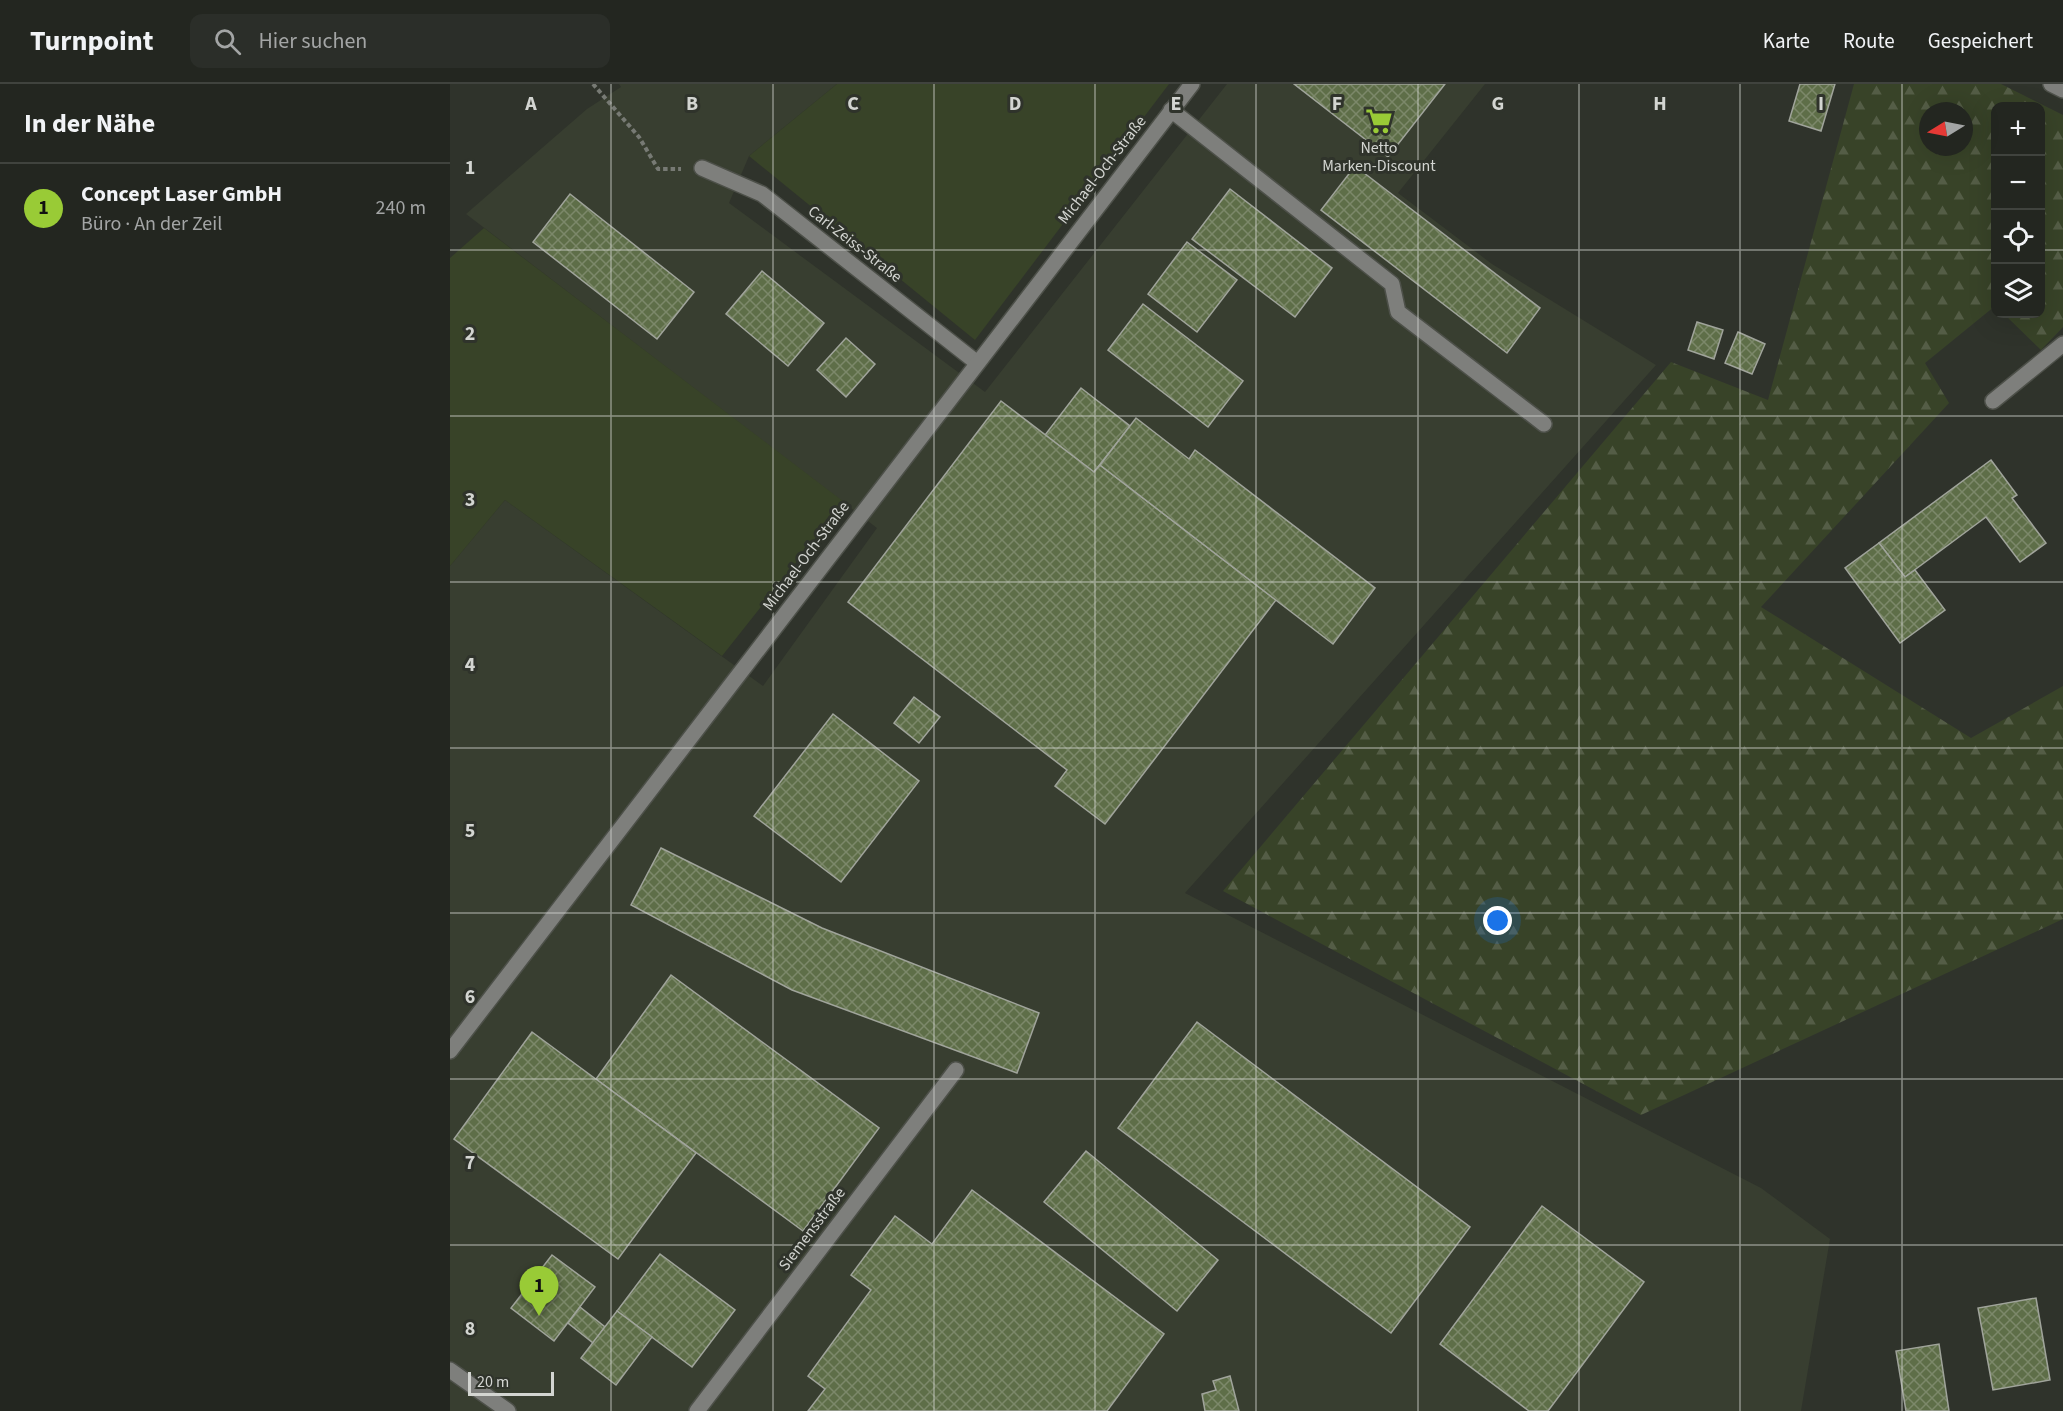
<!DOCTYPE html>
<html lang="de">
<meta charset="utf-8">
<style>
:root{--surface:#232620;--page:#2b2e29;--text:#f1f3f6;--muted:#a3a5a5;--line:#40433e;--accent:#99cb36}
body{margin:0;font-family:"Source Sans 3",sans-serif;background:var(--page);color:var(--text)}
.controls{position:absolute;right:18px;top:18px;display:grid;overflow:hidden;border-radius:12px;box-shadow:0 6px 24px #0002}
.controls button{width:54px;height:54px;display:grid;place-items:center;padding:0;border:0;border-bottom:2px solid var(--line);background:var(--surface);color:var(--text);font:30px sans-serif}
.compass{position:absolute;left:1469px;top:18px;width:54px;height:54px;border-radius:50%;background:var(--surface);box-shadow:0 6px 24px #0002;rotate:260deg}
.scale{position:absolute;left:18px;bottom:15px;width:86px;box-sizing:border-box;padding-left:6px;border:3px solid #d3d5d1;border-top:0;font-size:16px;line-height:21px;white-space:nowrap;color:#d3d5d1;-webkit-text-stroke:4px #2f332b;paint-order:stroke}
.you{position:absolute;left:1048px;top:837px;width:21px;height:21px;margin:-15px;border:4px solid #fff;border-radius:50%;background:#1a73e8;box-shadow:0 0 0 9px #1a73e833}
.badge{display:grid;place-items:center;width:39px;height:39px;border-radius:50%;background:var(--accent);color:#111;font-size:20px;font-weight:700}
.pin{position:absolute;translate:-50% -50px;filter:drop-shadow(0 2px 3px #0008)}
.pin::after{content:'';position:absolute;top:32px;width:21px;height:18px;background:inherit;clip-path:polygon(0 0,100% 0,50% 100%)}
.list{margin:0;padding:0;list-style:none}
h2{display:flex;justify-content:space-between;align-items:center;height:78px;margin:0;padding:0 24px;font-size:26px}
h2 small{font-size:20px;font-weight:400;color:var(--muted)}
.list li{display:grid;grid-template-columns:39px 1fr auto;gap:18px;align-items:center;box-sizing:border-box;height:90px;padding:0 24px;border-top:2px solid var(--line)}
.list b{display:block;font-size:22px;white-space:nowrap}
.list p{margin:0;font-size:20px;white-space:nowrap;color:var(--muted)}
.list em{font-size:20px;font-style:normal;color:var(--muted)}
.icon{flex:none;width:33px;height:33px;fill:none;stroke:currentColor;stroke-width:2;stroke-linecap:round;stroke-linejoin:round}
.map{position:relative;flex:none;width:1613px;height:1327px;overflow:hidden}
header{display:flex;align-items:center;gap:36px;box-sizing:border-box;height:84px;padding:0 30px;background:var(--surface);border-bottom:2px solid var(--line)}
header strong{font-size:28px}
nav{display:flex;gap:33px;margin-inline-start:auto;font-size:21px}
.search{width:420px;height:54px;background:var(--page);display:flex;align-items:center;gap:15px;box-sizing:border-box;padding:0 21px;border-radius:12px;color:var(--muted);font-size:22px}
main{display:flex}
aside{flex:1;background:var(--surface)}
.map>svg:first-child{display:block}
.built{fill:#383e30}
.grass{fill:#384328}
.forest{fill:url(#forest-firs);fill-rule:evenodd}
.building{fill:url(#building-cross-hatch);stroke:#a0a49b;stroke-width:1.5}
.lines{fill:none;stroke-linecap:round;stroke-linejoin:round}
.minor-casing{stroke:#4d5049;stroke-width:18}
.path{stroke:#777a74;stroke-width:4;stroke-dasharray:4.5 3;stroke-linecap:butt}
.minor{stroke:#7e7f7c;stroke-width:15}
.grid{fill:none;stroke:#d3d5d1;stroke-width:1.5;stroke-opacity:0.55}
.labels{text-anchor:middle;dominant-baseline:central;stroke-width:6;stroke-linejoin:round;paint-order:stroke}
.poi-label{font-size:16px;fill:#d3d5d1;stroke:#2f332b}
.street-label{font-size:16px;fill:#d3d5d1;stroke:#2f332b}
.grid-label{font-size:20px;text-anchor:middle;font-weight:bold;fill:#d3d5d1;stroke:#2f332b;stroke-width:6;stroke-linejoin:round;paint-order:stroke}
</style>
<header>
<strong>Turnpoint</strong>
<div class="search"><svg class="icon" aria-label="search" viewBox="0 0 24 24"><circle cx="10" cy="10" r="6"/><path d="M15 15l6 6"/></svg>Hier suchen</div>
<nav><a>Karte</a><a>Route</a><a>Gespeichert</a></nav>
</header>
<main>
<aside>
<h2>In der Nähe<small></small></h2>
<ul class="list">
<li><span class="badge">1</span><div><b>Concept Laser GmbH</b><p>Büro · An der Zeil</p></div><em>240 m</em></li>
</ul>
</aside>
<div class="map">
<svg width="1613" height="1327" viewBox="0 0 1613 1327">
<defs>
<pattern id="forest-firs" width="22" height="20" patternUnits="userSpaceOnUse" patternTransform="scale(1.5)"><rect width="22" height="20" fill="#384328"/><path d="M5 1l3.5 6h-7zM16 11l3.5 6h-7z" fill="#545d46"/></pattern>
<pattern id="building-cross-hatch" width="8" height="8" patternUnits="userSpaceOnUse" patternTransform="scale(1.5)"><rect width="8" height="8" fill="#5e6e48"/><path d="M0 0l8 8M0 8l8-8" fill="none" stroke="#7c886a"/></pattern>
</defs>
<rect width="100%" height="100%" fill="#2f332b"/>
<path class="built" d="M 169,0 L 387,0 L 299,72 L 279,119 L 535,308 L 777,0 L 1035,0 L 948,109 L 1042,180 L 1206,281 L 735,809 L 1311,1104 L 1380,1155 L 1351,1327 L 0,1327 L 0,482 L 55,416 L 313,602 L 427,444 L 16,130 L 137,25 L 171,3 Z"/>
<g class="grass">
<path d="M 387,0 L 719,0 L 525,256 L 299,72 Z"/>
<path d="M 34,144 L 394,418 L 272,572 L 55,416 L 0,482 L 0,174 Z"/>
</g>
<path class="forest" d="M 1404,0 L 1551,0 L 1613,31 L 1613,243 L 1591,266 L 1554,230 L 1590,230 L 1590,22 L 1546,22 L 1545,222 L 1475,279 L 1499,319 L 1311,523 L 1521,654 L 1613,602 L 1613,835 L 1191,1031 L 773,807 L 1221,278 L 1318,316 ZM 1478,27 L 1514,27 L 1514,63 L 1478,63 Z"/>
<g class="building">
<path d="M 844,0 L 995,0 L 938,73 Z"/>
<path d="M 1350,0 L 1385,0 L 1371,47 L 1339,37 Z"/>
<path d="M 905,82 L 1090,224 L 1057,269 L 871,126 Z"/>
<path d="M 780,105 L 882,184 L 845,233 L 742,155 Z"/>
<path d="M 120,110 L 244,208 L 207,255 L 83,158 Z"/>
<path d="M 737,158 L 787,196 L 747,248 L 698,210 Z"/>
<path d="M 312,187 L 374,239 L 338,282 L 276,230 Z"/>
<path d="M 693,220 L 793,297 L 758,343 L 658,266 Z"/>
<path d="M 1247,238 L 1273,246 L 1264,275 L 1238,266 Z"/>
<path d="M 1288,248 L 1315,260 L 1302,290 L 1275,279 Z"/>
<path d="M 396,254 L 425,280 L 396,313 L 367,286 Z"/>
<path d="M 631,304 L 680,342 L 644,388 L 595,351 Z"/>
<path d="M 551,317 L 644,388 L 650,381 L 826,516 L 655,740 L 605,702 L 617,686 L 398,518 Z"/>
<path d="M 686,334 L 739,375 L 745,366 L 925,504 L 883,560 L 650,381 Z"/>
<path d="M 1541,376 L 1567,411 L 1562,414 L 1596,459 L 1570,478 L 1536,433 L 1455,493 L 1429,459 Z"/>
<path d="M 1429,459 L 1455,493 L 1465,486 L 1495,526 L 1450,559 L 1395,484 Z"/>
<path d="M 464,613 L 490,633 L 469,659 L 444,639 Z"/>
<path d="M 383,630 L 469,697 L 391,798 L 304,732 Z"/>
<path d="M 211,764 L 372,844 L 589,929 L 567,989 L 342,906 L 181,821 Z"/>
<path d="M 221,891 L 429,1044 L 353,1147 L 146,995 Z"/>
<path d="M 747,938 L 1020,1143 L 941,1249 L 668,1044 Z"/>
<path d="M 82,948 L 246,1069 L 168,1175 L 4,1055 Z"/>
<path d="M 636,1067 L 768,1176 L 727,1227 L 594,1118 Z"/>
<path d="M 522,1106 L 714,1250 L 657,1327 L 358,1327 L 375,1305 L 358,1292 L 421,1206 L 401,1191 L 445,1132 L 482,1160 Z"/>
<path d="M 1092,1122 L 1194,1198 L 1098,1327 L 1079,1327 L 990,1260 Z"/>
<path d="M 210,1170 L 285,1226 L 242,1283 L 167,1227 Z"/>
<path d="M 102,1171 L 145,1203 L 104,1257 L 61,1224 Z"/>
<path d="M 1586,1214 L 1600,1296 L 1543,1306 L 1528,1224 Z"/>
<path d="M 130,1223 L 155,1243 L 143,1259 L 118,1239 Z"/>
<path d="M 167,1227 L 202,1253 L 166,1301 L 131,1274 Z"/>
<path d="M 1489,1260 L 1499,1327 L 1456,1327 L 1446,1267 Z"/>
<path d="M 780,1292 L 789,1327 L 755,1327 L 752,1310 L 766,1306 L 763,1297 Z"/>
</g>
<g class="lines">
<defs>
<g id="minor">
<path d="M 1601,0 L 1613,6"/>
<path d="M 721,26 L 942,200 L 948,228 L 1094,340"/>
<path d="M 252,84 L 312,110 L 526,278"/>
<path d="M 1543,317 L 1613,260"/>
<path d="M 0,967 L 742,0"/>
<path d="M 0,1286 L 58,1327"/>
<path d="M 247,1327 L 506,986"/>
</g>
</defs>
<use href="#minor" class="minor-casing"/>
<path class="path" d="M 143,0 L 189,53 L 208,85 L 231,85"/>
<use href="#minor" class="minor"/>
</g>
<path class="grid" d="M 161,0 L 161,1327M 323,0 L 323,1327M 484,0 L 484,1327M 645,0 L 645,1327M 806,0 L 806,1327M 968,0 L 968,1327M 1129,0 L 1129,1327M 1290,0 L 1290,1327M 1452,0 L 1452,1327M 0,166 L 1546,166M 1590,166 L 1613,166M 0,332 L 1613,332M 0,498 L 1613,498M 0,664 L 1613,664M 0,829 L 1613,829M 0,995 L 1613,995M 0,1161 L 1613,1161"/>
<defs>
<symbol id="supermarket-bare" viewBox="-9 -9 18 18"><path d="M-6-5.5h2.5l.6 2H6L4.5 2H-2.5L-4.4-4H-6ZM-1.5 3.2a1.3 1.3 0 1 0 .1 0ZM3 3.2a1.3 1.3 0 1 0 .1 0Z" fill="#99cb36" stroke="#2f332b" stroke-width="2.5" paint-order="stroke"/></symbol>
</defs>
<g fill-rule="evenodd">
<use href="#supermarket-bare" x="910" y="18" width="38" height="38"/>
</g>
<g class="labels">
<g class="poi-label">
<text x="929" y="64">Netto<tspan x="929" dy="18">Marken-Discount</tspan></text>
</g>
<g class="street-label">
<text transform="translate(652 86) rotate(-52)">Michael-Och-Straße</text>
<text transform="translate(405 160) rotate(38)">Carl-Zeiss-Straße</text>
<text transform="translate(356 472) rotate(-53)">Michael-Och-Straße</text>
<text transform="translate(362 1145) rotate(-53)">Siemensstraße</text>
</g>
</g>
<g class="grid-label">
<text x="81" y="26">A</text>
<text x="242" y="26">B</text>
<text x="403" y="26">C</text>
<text x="565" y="26">D</text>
<text x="726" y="26">E</text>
<text x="887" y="26">F</text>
<text x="1048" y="26">G</text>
<text x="1210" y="26">H</text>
<text x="1371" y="26">I</text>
<text x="20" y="90">1</text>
<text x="20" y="256">2</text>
<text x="20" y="422">3</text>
<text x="20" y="587">4</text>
<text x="20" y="753">5</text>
<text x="20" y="919">6</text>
<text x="20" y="1085">7</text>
<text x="20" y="1251">8</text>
</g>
</svg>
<div class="controls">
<button>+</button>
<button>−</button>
<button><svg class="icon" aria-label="locate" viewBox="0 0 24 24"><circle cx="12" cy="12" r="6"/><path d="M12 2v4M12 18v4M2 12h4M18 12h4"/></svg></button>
<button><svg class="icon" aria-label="layers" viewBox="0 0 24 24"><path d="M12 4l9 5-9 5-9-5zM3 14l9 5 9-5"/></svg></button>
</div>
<svg class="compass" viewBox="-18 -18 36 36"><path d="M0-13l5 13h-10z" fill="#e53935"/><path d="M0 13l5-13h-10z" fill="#a3a5a5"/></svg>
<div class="scale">20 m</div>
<div class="you"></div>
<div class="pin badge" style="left:89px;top:1232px">1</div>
</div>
</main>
